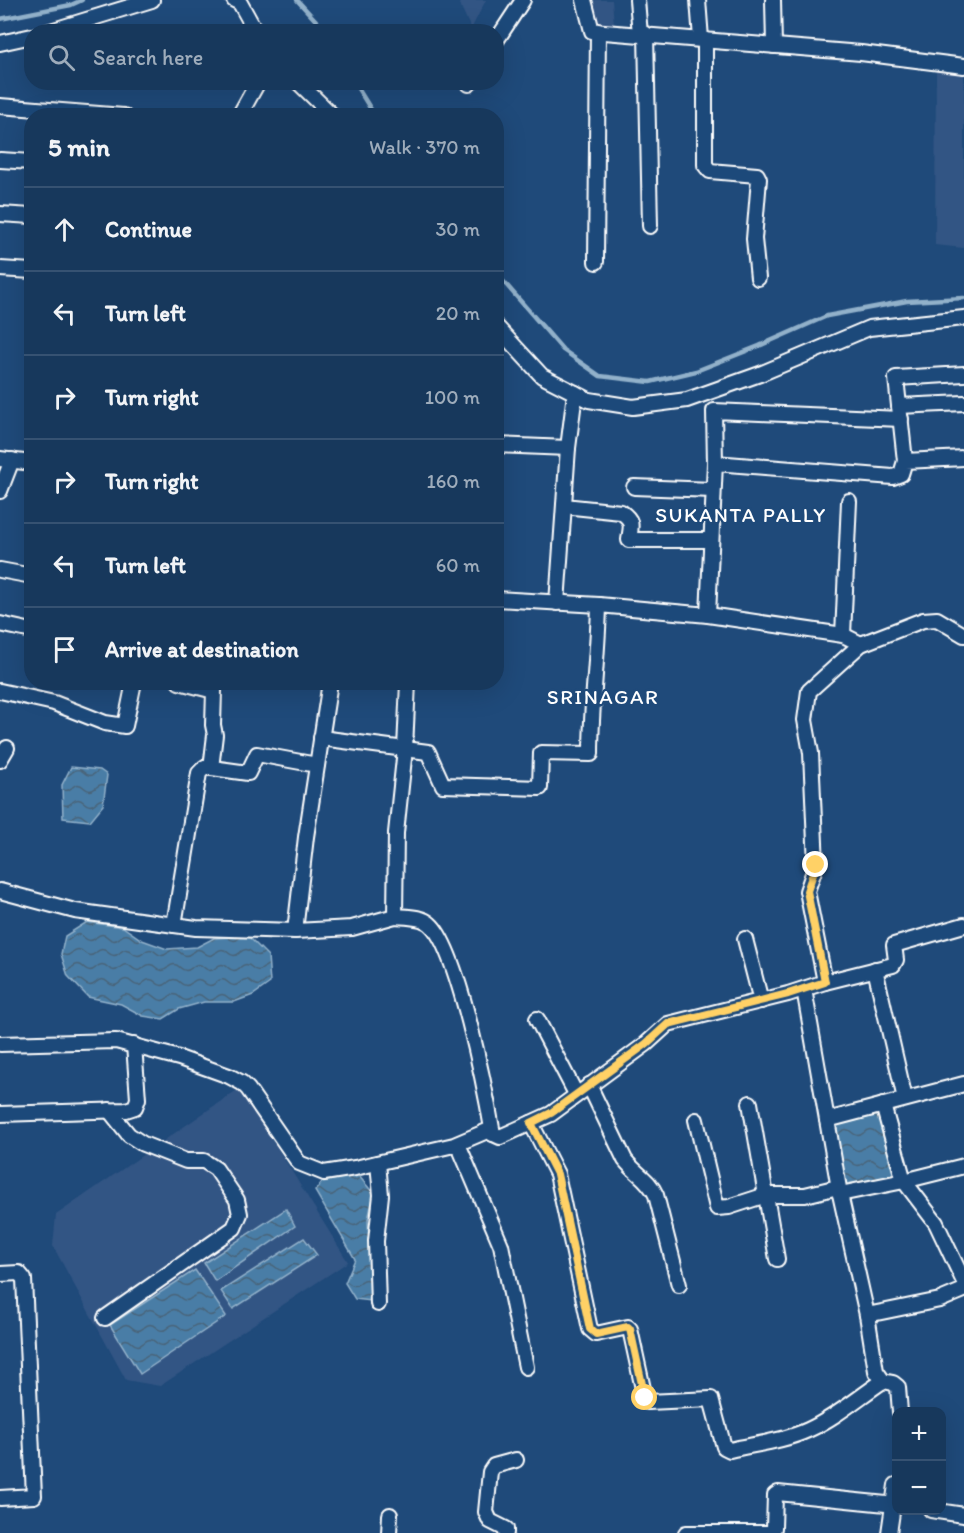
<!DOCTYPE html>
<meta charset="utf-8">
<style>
:root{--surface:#17385c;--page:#203f62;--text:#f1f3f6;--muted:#9eacbb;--line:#365272}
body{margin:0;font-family:Itim,sans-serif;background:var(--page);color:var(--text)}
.controls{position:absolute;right:18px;bottom:18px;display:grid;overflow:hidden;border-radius:12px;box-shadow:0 6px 24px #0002}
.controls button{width:54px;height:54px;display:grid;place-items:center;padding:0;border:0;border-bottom:2px solid var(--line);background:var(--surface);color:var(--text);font:30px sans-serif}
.stop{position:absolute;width:18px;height:18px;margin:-14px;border:4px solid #ffd166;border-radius:50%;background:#fff}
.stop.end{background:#ffd166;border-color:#fff;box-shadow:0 2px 6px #0008}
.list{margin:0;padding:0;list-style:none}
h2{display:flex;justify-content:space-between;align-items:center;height:78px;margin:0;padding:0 24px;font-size:26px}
h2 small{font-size:20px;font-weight:400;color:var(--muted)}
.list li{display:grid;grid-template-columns:39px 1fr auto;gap:18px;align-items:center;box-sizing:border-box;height:84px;padding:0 24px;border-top:2px solid var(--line)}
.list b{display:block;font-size:22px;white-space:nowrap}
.list em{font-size:20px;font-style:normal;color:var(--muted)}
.icon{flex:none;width:33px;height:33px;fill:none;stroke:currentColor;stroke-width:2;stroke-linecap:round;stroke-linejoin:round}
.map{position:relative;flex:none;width:964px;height:1533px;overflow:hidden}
.search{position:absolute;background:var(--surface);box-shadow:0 6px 24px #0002;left:24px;top:24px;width:480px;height:66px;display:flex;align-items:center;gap:15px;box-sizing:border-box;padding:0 21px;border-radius:24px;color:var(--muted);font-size:22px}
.panel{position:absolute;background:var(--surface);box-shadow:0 6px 24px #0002;left:24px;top:108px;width:480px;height:582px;border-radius:24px}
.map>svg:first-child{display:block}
.built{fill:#335584}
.water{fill:url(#water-waves);stroke:#92b1ca;stroke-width:1.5}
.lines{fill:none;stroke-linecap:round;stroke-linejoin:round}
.stream{stroke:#92b1ca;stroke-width:4.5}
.minor-casing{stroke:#fff;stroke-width:18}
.minor{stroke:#1f4a7a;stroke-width:14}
.route{stroke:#ffd166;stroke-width:8}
.labels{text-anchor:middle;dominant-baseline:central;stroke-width:4.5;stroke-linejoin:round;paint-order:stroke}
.neighbourhood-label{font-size:21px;letter-spacing:1.5px;fill:#fff;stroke:#1f4a7a}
</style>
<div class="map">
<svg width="964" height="1533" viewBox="0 0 964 1533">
<defs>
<pattern id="water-waves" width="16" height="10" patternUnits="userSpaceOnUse" patternTransform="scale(1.5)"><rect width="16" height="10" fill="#497da6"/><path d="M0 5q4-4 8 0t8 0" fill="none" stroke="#4a6479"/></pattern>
</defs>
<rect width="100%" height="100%" fill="#1f4a7a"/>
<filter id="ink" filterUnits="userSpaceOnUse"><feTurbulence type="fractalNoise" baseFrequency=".0167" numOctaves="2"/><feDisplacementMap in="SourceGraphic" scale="12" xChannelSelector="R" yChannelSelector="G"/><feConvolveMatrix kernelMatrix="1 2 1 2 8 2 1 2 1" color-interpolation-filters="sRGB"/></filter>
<g filter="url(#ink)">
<g class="built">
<path d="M 458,0 L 486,0 L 471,29 Z"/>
<path d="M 587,0 L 612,0 L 614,25 L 595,27 Z"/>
<path d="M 936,69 L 964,71 L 964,248 L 935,245 Z"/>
<path d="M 240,1088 L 348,1262 L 160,1386 L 126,1380 L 53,1246 L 56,1215 Z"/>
</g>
<g class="water">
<path d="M 71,767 L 100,770 L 107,775 L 103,805 L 90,821 L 63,818 L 62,785 Z"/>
<path d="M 87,922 L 123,927 L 142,940 L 167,949 L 197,947 L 214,938 L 248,936 L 268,956 L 270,983 L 253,995 L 234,1002 L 204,1002 L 179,1009 L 163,1019 L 143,1016 L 121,1004 L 88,997 L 68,976 L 61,954 L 65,936 Z"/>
<path d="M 879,1109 L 896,1174 L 877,1182 L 843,1187 L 831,1124 Z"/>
<path d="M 358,1175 L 374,1194 L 368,1219 L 371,1301 L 355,1299 L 345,1283 L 355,1259 L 315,1191 L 322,1182 Z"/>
<path d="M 286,1209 L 295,1226 L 215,1281 L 204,1263 Z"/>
<path d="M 304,1238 L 317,1255 L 233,1309 L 221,1291 Z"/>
<path d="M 195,1270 L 226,1316 L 140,1374 L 110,1325 Z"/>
</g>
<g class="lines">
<g class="stream">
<path d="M 297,0 L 319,24 L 323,32"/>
<path d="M 0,19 L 71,5 L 82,0"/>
<path d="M 354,82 L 375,116"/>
<path d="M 496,273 L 563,350 L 600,376 L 650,382 L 696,371 L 759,346 L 827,316 L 907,301 L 964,298"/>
</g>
<defs>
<g id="minor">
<path d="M 234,0 L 240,3 L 256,32"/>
<path d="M 584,0 L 592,31 L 861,53 L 964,66"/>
<path d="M 637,0 L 640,34"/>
<path d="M 698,0 L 701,39"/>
<path d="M 773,0 L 774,46"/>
<path d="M 47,32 L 152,0"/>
<path d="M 646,34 L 650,226"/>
<path d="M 705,40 L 705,165 L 710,171 L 757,175 L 759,179 L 754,239 L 758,278"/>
<path d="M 496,41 L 523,0"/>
<path d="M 0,43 L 32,36"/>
<path d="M 298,82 L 333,116"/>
<path d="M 469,84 L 470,82"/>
<path d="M 0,106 L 124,116"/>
<path d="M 239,116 L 258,82"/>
<path d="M 0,160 L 32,162"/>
<path d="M 0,214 L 32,216"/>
<path d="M 596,262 L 598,31"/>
<path d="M 0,269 L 32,271"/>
<path d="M 496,326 L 542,376 L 589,400 L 633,407 L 687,400 L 760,374 L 869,328 L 964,318"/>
<path d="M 899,406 L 964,403"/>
<path d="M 496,445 L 568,448 L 557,603"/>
<path d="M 568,448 L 575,393"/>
<path d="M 0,459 L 32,463"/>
<path d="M 905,461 L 896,378 L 964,374"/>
<path d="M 715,463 L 714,411 L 901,419"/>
<path d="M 634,487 L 713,490"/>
<path d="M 0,491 L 12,460"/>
<path d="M 564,506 L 621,512 C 634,521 631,526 629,540 L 711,540"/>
<path d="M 0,570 L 32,576"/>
<path d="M 496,599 L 599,605 L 708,615 L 843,635 L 861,644"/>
<path d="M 708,615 L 715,463 L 893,477 L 901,474 L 905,461 L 964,458"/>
<path d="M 0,624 L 32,631"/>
<path d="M 843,635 L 849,501"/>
<path d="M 179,682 L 214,691 L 213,725 L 215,735 L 211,768"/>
<path d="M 0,691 L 54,703 L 105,723 L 125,726 L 134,682"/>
<path d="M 321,738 L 428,752 L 443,785 L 540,788 L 541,753 L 591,754 C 591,704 598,655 599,605"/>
<path d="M 0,760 L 7,748"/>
<path d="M 0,891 L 75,911 L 196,928 L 295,931 L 352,928 L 395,916 L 396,833 L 405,749 L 408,682"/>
<path d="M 395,916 C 406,917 422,916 430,924 C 458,948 486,1093 493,1134"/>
<path d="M 174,925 L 199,773 L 205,767 L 248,773 L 257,754 L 317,765"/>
<path d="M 295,931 L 306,837 L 330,682"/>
<path d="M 745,939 L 761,1001"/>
<path d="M 875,969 L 905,1099"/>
<path d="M 825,982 L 893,965 L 896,960 L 894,945 L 964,925"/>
<path d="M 804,989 L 840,1194 L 867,1315 L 876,1371 L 883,1381 L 893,1383 L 898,1387 L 900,1412"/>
<path d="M 537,1019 L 576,1094"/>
<path d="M 0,1044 L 116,1041 L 179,1058 L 229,1076 L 242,1083 L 248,1089 L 299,1163 L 324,1173 L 355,1168 L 454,1145 L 487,1131 L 500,1137 L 551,1114 L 646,1044 L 668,1024 L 788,994 L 825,982 L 807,891 L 816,865 L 811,753 L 805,720 L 809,691 L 861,644 L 923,620 L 937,619 L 964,635"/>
<path d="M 589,1085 L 625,1160 C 635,1173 649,1179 656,1195 L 679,1285"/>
<path d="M 750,1103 L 777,1259"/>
<path d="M 883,1105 L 904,1181 L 936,1223 L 964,1282"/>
<path d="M 0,1114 L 126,1110 L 135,1107 L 138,1099 L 134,1045"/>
<path d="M 696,1120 L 717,1208 L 729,1207 L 766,1195 L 805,1195 L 838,1187"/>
<path d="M 827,1120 L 964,1084"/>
<path d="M 531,1123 L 557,1174 L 590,1329 L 596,1334 L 628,1327 L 630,1329 L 645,1398 L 648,1402 L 711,1399 L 724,1447 L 730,1450 C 756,1444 784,1441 808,1430 C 835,1418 859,1397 883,1381"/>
<path d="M 458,1144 L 501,1245 L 526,1367"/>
<path d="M 840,1194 L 904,1181 L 964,1166"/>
<path d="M 0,1274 L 19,1273 L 24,1279 L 34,1496 L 0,1498"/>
<path d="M 378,1304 L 376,1241 L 381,1195 L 378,1163"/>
<path d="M 867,1315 L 940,1300 L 964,1290"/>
<path d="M 105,1318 L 234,1228 L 240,1214 L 237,1200 L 216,1169 L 204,1161 L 186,1161 L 143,1144 L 129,1135 L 109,1110"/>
<path d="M 931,1510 L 964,1515"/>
<path d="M 389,1533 L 390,1515"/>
<path d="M 506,1533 L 506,1529 L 490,1521 L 486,1512 L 490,1472 L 494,1466 L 516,1460"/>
<path d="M 686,1533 L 771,1533 L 774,1528 L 775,1495 L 778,1493 L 896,1505"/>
<path d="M 889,1533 L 896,1485"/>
</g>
</defs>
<use href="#minor" class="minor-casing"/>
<use href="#minor" class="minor"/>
</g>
</g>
<g class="lines" filter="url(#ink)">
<path class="route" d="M 645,1398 L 630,1329 L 628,1327 L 596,1334 L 590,1329 L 557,1174 L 531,1123 L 551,1113 L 646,1044 L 668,1024 L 788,994 L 825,982 L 807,891 L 816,865"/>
</g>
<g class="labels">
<g class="neighbourhood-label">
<text x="741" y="514">SUKANTA PALLY</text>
<text x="603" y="696">SRINAGAR</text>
</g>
</g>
</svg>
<div class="controls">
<button>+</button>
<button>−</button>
</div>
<div class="stop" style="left:645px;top:1398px"></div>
<div class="stop end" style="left:816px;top:865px"></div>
<div class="search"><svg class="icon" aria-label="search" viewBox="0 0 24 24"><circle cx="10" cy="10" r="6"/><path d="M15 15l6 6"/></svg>Search here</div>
<section class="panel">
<h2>5 min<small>Walk · 370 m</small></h2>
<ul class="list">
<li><svg class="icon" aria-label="ahead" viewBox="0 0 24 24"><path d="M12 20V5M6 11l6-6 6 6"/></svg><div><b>Continue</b></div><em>30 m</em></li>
<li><svg class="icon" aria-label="left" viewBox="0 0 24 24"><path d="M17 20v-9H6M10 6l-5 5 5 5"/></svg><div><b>Turn left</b></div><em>20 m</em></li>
<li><svg class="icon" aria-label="right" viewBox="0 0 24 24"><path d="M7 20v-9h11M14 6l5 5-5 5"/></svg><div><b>Turn right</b></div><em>100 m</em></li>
<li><svg class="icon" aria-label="right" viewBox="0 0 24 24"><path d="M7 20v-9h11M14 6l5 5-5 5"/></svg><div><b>Turn right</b></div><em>160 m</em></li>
<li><svg class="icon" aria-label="left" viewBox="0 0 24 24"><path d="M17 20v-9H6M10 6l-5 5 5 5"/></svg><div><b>Turn left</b></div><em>60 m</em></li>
<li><svg class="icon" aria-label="arrive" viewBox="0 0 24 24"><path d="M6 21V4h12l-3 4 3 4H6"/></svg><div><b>Arrive at destination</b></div></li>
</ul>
</section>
</div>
